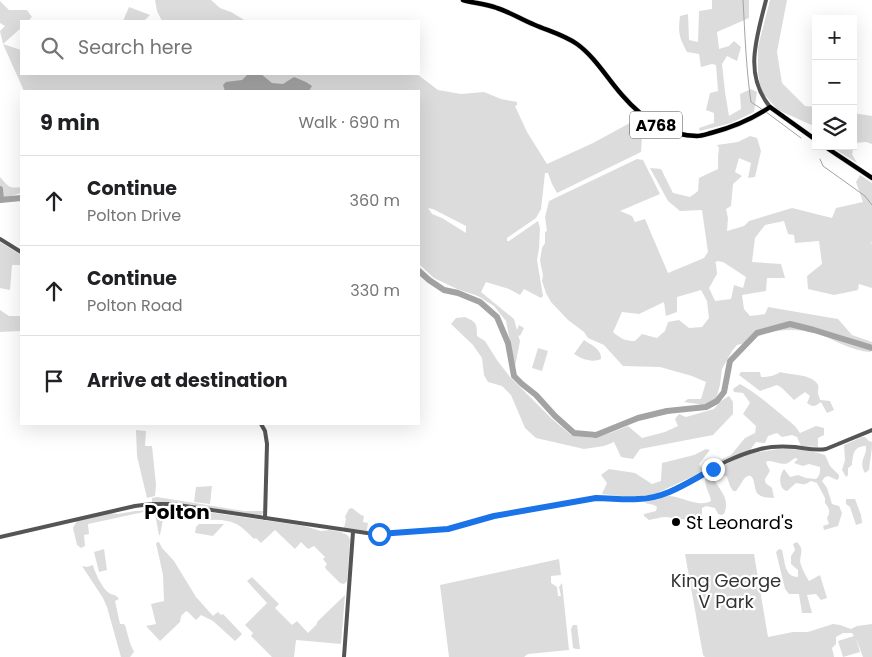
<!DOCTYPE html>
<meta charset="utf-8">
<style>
:root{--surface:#fff;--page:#f2f2f2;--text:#202124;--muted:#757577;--line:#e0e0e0}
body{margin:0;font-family:Poppins,sans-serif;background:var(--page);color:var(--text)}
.controls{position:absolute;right:15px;top:15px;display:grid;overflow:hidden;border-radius:0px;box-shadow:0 5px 20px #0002}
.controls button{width:45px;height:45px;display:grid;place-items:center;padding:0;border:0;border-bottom:1px solid var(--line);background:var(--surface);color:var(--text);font:25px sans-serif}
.stop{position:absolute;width:15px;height:15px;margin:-11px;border:4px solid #1a73e8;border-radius:50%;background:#fff}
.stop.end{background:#1a73e8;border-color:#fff;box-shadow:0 1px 5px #0008}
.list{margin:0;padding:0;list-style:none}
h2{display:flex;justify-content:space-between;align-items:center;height:65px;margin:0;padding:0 20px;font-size:21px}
h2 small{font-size:16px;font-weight:400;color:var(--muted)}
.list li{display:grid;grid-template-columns:32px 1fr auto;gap:15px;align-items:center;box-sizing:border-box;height:90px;padding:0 20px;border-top:1px solid var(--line)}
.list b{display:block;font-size:19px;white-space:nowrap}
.list p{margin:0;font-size:16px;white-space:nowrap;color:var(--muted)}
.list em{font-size:16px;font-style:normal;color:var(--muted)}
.icon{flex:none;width:28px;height:28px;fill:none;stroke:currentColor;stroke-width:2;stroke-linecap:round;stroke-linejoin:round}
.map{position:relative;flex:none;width:872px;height:657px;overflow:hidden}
.search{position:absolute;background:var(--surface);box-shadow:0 5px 20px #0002;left:20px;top:20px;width:400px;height:55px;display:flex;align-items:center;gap:12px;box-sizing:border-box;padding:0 18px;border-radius:0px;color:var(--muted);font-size:19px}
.panel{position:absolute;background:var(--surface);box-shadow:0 5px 20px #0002;left:20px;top:90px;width:400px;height:335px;border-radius:0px}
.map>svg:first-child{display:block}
.green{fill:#dcdcdc;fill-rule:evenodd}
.water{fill:#a3a3a3}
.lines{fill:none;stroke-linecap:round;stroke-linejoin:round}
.stream{stroke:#a3a3a3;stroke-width:1}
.river{stroke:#a3a3a3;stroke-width:6}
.major-casing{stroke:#dbdbdb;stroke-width:5.5}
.minor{stroke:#555;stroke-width:4}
.major{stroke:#000;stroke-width:4.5}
.route{stroke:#1a73e8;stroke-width:6}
.poi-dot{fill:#000;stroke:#fff;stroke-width:2}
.labels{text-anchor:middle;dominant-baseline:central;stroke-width:4.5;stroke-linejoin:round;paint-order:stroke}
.shield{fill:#fff;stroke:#4c4c4c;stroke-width:1}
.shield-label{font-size:16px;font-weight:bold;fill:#000}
.poi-label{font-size:18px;fill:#000;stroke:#fff;text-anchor:start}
.park-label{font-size:18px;fill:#333;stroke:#fff}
.quarter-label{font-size:20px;font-weight:bold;fill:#000;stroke:#fff}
</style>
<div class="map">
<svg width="872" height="657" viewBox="0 0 872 657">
<rect width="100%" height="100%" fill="#fff"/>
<g class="green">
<path d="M 155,0 L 211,0 L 220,8 L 231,12 L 246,21 L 162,21 L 157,11 Z"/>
<path d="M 712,0 L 749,0 L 749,18 L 717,32 L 719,49 L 729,46 L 734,41 L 741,47 L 737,61 L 727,56 L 722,64 L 725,92 L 729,116 L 741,109 L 740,94 L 751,89 L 757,92 L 754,112 L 731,123 L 700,131 L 699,128 L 714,123 L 714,113 L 706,110 L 710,93 L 718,91 L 716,65 L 712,64 L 701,67 L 699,54 L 687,52 C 679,37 678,33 680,16 L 688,14 L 689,40 L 698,42 L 699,11 L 712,9 Z"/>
<path d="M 770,0 L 787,0 L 777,52 L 782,83 L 805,106 L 816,107 L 816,127 L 778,110 L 761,91 L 758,73 L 758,47 Z"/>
<path d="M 0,1 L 9,10 L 27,10 L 32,17 L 28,21 L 21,21 L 21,28 L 3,44 L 21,50 L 21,74 L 417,74 L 438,90 L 461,94 L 484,92 L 501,99 L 517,102 L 517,105 L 515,106 L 527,132 L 547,164 L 593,143 L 639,118 L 643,122 L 641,152 L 557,193 L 552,184 L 548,173 L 545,173 L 541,209 L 536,218 L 507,238 L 507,241 L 509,241 L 538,221 L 540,228 L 539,248 L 537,260 L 543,296 L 541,298 L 524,289 L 520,295 L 509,289 L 486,282 L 481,292 L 514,319 L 517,330 L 519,325 L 524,328 L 520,336 L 518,335 L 520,341 L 515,367 L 506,321 L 494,306 L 478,296 L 457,289 L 434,278 L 419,264 L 419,91 L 24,91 L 3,44 L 0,31 L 5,26 L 0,23 ZM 428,208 L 433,209 L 466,226 L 466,233 L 442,218 L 432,214 Z"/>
<path d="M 129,7 L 150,15 L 144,21 L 123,21 Z"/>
<path d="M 853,113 L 872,116 L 872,144 L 866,142 L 855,143 L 852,154 L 857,163 L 830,146 L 853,146 Z"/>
<path d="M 750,136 L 757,138 L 761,151 L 755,177 L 748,178 L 751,163 L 739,158 L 735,172 L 742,176 L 733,184 L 731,206 L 726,209 L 728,218 L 727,231 L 744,226 L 749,221 L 792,208 L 832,218 L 836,208 L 863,202 L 856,182 L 860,175 L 872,183 L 872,242 L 870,244 L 872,243 L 872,288 L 859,284 L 858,290 L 834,295 L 808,289 L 807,276 L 822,264 L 819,241 L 795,243 L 794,235 L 788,234 L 784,221 L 765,225 L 755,238 L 752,262 L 781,264 L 785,278 L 767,278 L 766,291 L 742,295 L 744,309 L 750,316 L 765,314 L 768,307 L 838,319 L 852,335 L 872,342 L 871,352 C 851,351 834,339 815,333 C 793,327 774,331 753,334 L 745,343 L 737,345 L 732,351 L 722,369 L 720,385 L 716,399 L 705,405 L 684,402 L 688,399 L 701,399 L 706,382 L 692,376 L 660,367 L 623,366 L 604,345 L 588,338 L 584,332 L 568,320 L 551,302 L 546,293 L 542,281 L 543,275 L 541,266 L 540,260 L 542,248 L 545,243 L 545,232 L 547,231 L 545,217 L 549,201 L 637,159 L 643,160 L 660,194 L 620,211 L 632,216 L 635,222 L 645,219 L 668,273 L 704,258 L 708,252 L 702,210 L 680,211 L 668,201 L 650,168 L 661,169 L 673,193 L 690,197 L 698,191 L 699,178 L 718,169 L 718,157 L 719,148 L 717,145 L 738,142 ZM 717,261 L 723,262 L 746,277 L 743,288 L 734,285 L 731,299 L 715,301 L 709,288 L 717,274 L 716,264 L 715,263 ZM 701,290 L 707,301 L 709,318 L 702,327 L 689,328 L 679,320 L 668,322 L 665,331 L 657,338 L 642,334 L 635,341 C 626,341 621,339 613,332 L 622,312 L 639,314 L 664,302 L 666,316 L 677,312 L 677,297 Z"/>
<path d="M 0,177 C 8,186 9,189 21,187 L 21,193 L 4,198 L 0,198 Z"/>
<path d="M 0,242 L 21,255 L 21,265 L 12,265 L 10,290 L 0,288 Z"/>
<path d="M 0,310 L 9,316 L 21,316 L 21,331 L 0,332 Z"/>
<path d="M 465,317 C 476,322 477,323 477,336 L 485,341 L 497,360 L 510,377 L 552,419 L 571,435 L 592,438 L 610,433 L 628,426 L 642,438 L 665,432 L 678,426 L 675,419 L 679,414 L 686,417 L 714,409 L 721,401 L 729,396 L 733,402 L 733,414 L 713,435 L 640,449 L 633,459 L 621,457 L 614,442 L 604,446 L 584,449 L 536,438 L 525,428 L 511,395 L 502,386 L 488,382 L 484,375 L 482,358 L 473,345 L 451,324 L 456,318 Z"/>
<path d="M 584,340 C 591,345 602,349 601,359 C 592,363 582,359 574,354 Z"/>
<path d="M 538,348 L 548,351 L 542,371 L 532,368 Z"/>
<path d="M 741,372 L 760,372 L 761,377 C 768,377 775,376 780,372 C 790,375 813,374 818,385 C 819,388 818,389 818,393 C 818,395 820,398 820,400 L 830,401 L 834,410 L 827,413 L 821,402 C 816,406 813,408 807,403 L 810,396 L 805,392 L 794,400 L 782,388 L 777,385 L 760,391 L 739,375 Z"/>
<path d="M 740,384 C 756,393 769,404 783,416 C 789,421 796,426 800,433 L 816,426 L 824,428 L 824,435 L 818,438 L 818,447 L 801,446 L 797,437 L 792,435 L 782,437 L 777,433 L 768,436 L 765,443 L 756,442 L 750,450 L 657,493 C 638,499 620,496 602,494 L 607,483 L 601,475 L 609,469 L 635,473 L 652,484 L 661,481 L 662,463 L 694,455 L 706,449 L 710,450 L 699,464 L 702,468 L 731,455 L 745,438 L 755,433 L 756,426 L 743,414 L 750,403 L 743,393 L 734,392 L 733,389 Z"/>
<path d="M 136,430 L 146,431 L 145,446 L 152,446 L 156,485 L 155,496 L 147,498 L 137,456 Z"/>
<path d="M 862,437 L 865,437 L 869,441 L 872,442 C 872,452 870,460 869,470 L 865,473 C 858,460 867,457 866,446 C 853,446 853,455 852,465 L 848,468 L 848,475 L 846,477 L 842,470 L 845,460 L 844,445 Z"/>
<path d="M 779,449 C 795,449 810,450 825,455 L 830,466 L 839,475 L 839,478 L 837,480 L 828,476 L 825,477 L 822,481 L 827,488 L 832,504 L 839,506 L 842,513 L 838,526 L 824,530 L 823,526 L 829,524 L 827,518 C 831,511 829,508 825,503 L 825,498 L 817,483 L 811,481 C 803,486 804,484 796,483 L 787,491 C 778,489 779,475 784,469 L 790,477 L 798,475 L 806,478 L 816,479 C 820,476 820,472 820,467 L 809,464 L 803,466 L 794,463 L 798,459 L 795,458 C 793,459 791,461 788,463 C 782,466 774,460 767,461 L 766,463 L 770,471 L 765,479 C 765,485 768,484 772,488 L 774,498 C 768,497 762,498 758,494 C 753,490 756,471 746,477 C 743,479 739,488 736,491 L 733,491 L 730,486 L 727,477 C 723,474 720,476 716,478 L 715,481 C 722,493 730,500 724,514 L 721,515 L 718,514 L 715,508 L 706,506 L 702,508 L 702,516 C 693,523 676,518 666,517 C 660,517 655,519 649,520 L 644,516 L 644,514 L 656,511 L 657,507 L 654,505 L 645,503 C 649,500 652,501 656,500 C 660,499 664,496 668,496 C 681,496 698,508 711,501 C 710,492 702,484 707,475 L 741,456 L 759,452 Z"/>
<path d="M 212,486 L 210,504 L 194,502 L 196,487 Z"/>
<path d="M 157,497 L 244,511 L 263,511 C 263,514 262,515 259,515 L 169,502 L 152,502 L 152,498 Z"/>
<path d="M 846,499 L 855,499 L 861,515 L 862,523 L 856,525 L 850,507 L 846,504 Z"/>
<path d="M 352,508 L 361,515 L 364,516 L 363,522 L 368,523 L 367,530 L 372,531 L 344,528 L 346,519 L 345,517 L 349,509 Z"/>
<path d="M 154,509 L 173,510 L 192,513 L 193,514 L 180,512 L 178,514 L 165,512 L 164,514 L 160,535 L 159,535 Z"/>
<path d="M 153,510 L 88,524 L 89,534 L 84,535 L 85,546 L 81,548 L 77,545 L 73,528 L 75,524 L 77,521 C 90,518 106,511 118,514 L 135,511 Z"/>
<path d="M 201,511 L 304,526 L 321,531 L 330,530 L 342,532 L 342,533 C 346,534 349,535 350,540 L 347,581 L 344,584 L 340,583 L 326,569 L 325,567 L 327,564 L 323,559 L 325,557 L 314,546 L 308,549 L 301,542 L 295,549 L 275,530 L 261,543 L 256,538 L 254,539 C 243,528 237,521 220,520 C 213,519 206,521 199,520 L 197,515 Z"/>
<path d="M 199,524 L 224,524 L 213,536 L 195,533 L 196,527 Z"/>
<path d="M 159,542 L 162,548 L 174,561 L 196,597 L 213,616 L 218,612 L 221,615 L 223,614 L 242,634 L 235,641 L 213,621 L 201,615 L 196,620 L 188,612 L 186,611 L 181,616 L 180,622 L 160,641 L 146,626 L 156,624 L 151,604 L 164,601 L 163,575 L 156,543 Z"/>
<path d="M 797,542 C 806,551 798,556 801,565 C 803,571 806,576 809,581 L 820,575 L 827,598 L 821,600 L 816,594 L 807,595 L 812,613 L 802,613 L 799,594 L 789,594 L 785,589 L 776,552 L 779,549 L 782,550 C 785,561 784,577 798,577 L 798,570 L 791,564 L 791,556 L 795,550 L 793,544 Z"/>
<path d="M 104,549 L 107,570 L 99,572 L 94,552 Z"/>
<path d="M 685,554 L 754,554 L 768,637 L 793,632 L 808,632 L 833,624 L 840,625 L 851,629 L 857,626 L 872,624 L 872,657 L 863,657 L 856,638 L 860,652 L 843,657 L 838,641 L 854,636 L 852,633 L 843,633 L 836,637 L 836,644 L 832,648 L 834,657 L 705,657 L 703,655 Z"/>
<path d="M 559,559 L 561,575 L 551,576 L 551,583 L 557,587 L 558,596 L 561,596 L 559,587 L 562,583 L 569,650 L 528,654 L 524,657 L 449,657 L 440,585 Z"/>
<path d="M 93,565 C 95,573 102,588 109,593 C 114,596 116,594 119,599 L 115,601 L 120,624 L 123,624 L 125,625 L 130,643 L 134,652 L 130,657 L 121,657 L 107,607 L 103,598 L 82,566 L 87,567 Z"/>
<path d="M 252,577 L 279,604 L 275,608 L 292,625 L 297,621 L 308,633 L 317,624 L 317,622 L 345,595 L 341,644 L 296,640 L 294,657 L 272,657 L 251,636 L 253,633 L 245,625 L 267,603 L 247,581 Z"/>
<path d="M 573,625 L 577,625 L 580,649 L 576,649 L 573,648 L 571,629 Z"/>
</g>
<path class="water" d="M 248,74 L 261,74 L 272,83 L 283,84 L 294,77 L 306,82 L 312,86 L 309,91 L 265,91 L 260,90 L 225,91 L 223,85 L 226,82 L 242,80 Z"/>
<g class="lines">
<g class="stream">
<path d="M 743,0 C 745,34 746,68 751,102 L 763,110"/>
<path d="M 766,112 L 801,138"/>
<path d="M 820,159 L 823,166 L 865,196 L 872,205"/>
</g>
<g class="river">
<path d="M 0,189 L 1,200"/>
<path d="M 0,200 L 21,198"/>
<path d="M 419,271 L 429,280 L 444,290 L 458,293 L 480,302 L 497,317 L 508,343 L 514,376 L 522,384 L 536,395 L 555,416 L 574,433 L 596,435 L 638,418 L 667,411 L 706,407 L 717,401 L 724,392 L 730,361 L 757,333 L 790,324 L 814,330 L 872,348"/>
</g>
<defs>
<g id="major">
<path d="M 463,0 C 474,3 486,4 497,8 C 510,12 522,20 535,25 C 549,31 564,35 577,44 C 595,57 607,78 622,95 C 641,117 666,136 697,136 C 701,136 707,134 711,133 C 734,127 751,120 770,107 L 816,140"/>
<path d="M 824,146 L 872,178"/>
</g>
</defs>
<use href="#major" class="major-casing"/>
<g class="minor">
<path d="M 766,0 C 757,37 743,74 770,107"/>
<path d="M 0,239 L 21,252"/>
<path d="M 261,424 L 265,431 L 267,444 L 265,518"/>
<path d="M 0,537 L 135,506 L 151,504 L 171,504 L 367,533 L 379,534 L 448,529 L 494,516 L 596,498 C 616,498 637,502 657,496 C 668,493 678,487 688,482 C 710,470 733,456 757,450 C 769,446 783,446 795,447 C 805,448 815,451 826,449 L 872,430"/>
<path d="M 344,657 L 353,532"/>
</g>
<use href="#major" class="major"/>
</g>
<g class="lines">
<path class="route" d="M 379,534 L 448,529 L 494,516 L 596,498 C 610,498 624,500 638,499 C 665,499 690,481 713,469"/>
</g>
<circle class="poi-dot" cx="676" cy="522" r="5"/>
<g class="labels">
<rect class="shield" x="630" y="111.5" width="52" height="27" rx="4"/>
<g class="shield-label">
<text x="656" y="125">A768</text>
</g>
<g class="poi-label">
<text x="686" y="522">St Leonard's</text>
</g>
<g class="park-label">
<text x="726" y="580">King George<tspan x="726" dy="21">V Park</tspan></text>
</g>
<g class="quarter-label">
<text x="177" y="512">Polton</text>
</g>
</g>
</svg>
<div class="controls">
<button>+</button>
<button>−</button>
<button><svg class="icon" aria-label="layers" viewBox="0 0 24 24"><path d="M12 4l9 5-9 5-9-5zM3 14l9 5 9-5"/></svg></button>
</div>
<div class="stop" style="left:379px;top:534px"></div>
<div class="stop end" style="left:713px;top:469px"></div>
<div class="search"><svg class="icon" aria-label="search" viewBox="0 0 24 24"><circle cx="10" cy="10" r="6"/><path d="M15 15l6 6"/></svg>Search here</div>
<section class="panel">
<h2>9 min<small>Walk · 690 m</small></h2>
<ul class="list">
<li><svg class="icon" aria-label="ahead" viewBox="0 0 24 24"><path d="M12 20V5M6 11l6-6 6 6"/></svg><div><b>Continue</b><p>Polton Drive</p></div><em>360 m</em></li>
<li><svg class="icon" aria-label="ahead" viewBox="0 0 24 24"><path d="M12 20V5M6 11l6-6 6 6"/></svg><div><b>Continue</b><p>Polton Road</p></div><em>330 m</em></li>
<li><svg class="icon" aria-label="arrive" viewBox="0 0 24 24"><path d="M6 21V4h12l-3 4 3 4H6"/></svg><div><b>Arrive at destination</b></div></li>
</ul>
</section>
</div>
